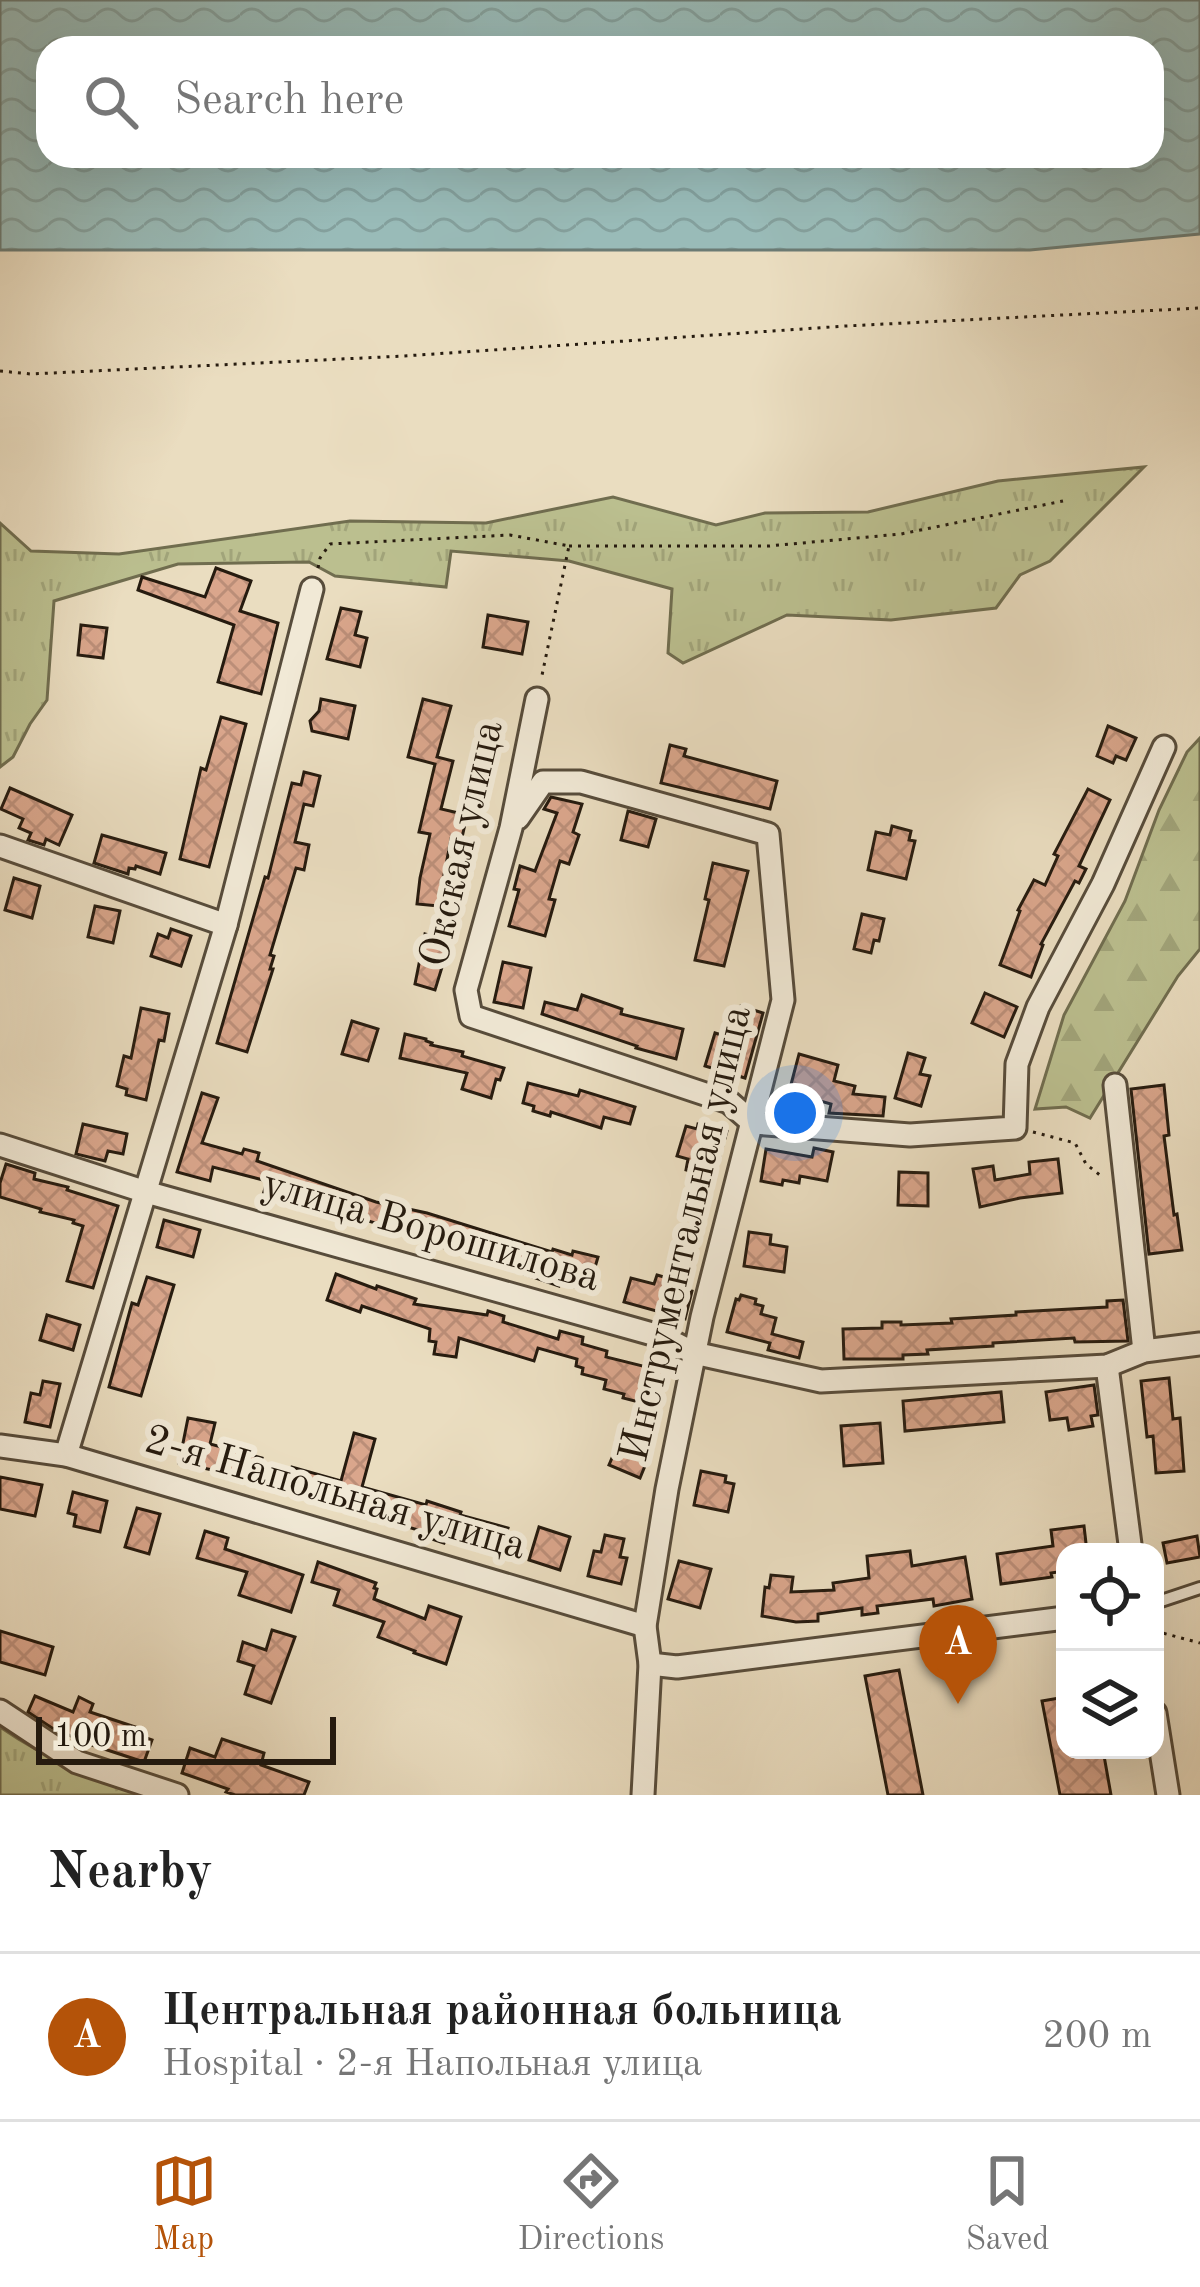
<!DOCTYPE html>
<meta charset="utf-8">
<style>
:root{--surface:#fff;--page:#f2f2f2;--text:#222;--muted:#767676;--line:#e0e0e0;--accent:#b45309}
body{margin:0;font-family:"Old Standard TT",serif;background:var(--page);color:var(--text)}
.controls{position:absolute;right:36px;bottom:36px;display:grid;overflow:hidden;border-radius:24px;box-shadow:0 12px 48px #0002}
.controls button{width:108px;height:108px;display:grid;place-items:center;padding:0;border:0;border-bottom:3px solid var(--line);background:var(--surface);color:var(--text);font:60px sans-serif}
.scale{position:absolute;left:36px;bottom:30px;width:300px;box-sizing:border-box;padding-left:12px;border:6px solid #261b0f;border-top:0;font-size:33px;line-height:42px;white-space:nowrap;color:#261b0f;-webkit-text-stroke:9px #f1e9d6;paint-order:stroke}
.you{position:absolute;left:795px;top:1113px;width:42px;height:42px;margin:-30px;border:9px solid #fff;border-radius:50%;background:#1a73e8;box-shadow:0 0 0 18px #1a73e833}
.badge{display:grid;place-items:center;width:78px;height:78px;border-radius:50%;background:var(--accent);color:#fff;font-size:39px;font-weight:700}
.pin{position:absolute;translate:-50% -99px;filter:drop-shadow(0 3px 6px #0008)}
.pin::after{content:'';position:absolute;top:63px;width:42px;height:36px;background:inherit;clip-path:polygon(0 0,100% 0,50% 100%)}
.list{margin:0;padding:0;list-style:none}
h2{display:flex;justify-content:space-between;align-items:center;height:156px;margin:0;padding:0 48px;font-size:51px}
h2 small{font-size:39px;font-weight:400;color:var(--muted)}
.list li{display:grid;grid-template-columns:78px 1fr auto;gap:36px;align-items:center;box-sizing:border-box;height:168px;padding:0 48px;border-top:3px solid var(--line)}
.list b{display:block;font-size:45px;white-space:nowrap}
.list p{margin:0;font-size:39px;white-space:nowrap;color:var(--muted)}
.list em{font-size:39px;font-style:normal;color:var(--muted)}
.icon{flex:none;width:66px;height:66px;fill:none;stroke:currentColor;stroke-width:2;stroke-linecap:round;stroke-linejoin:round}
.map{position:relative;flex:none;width:1200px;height:1795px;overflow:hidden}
.search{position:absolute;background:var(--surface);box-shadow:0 12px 48px #0002;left:36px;right:36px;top:36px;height:132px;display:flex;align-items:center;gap:30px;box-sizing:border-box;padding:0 42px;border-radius:36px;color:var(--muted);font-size:45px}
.sheet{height:324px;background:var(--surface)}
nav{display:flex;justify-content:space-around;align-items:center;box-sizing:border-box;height:168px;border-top:3px solid var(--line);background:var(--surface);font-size:33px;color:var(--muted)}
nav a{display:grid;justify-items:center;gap:6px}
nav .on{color:var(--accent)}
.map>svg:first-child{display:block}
.grass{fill:url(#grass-tufts);stroke:#706d4f;stroke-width:3}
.forest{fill:url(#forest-firs);stroke:#706d4f;stroke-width:3}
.water{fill:url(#water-waves);stroke:#6b7b74;stroke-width:3;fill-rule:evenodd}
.building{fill:url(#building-cross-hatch);stroke:#261b0f;stroke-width:3}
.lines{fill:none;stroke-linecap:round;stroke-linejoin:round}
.service-casing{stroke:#574c3b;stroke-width:16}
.minor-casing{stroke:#574c3b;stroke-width:27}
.path{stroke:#261b0f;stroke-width:3;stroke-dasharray:3 6;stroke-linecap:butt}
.service{stroke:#f1e9d6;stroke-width:10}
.minor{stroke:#f1e9d6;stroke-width:21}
.labels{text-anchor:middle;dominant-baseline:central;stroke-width:12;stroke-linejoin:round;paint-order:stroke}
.street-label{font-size:42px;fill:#261b0f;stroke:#f1e9d6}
</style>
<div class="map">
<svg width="1200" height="1795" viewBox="0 0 1200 1795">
<defs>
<pattern id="grass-tufts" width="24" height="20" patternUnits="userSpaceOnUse" patternTransform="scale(3)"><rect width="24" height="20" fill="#bbbf8f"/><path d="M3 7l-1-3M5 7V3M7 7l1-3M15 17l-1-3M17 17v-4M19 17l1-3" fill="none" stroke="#a1a47a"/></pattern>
<pattern id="forest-firs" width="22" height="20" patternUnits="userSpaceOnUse" patternTransform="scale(3)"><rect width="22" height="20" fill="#bbbf8f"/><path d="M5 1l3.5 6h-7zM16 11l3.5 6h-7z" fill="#a1a47a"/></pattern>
<pattern id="water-waves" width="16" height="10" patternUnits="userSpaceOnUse" patternTransform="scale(3)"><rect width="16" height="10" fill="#99bbb8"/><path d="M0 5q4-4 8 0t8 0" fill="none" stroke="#84a09d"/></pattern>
<pattern id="building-cross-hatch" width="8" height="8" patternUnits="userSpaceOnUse" patternTransform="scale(3)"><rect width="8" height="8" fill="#daa68c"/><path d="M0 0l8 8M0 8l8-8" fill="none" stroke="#bb8e78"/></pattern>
</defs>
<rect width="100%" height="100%" fill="#eaddc0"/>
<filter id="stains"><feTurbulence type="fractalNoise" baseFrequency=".00167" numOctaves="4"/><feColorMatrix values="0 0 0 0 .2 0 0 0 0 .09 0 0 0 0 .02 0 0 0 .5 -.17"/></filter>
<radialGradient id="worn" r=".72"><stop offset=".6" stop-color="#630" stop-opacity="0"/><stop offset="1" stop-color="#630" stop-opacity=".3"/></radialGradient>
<g class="grass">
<path d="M 1144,467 L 1050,561 L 1020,575 L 996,608 L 891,620 L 787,615 L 683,663 L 668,653 L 672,589 L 569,561 L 451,551 L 446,587 L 335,576 L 309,562 L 178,564 L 54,601 L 47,700 L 30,724 L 13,757 L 0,767 L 0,523 L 31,551 L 119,554 L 350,521 L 486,523 L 613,497 L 716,525 L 765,513 L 868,512 L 998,481 Z"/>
<path d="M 0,1727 C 49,1761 92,1777 148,1795 L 0,1795 Z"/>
</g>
<path class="forest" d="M 1200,738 L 1200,949 L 1178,976 L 1090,1118 L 1066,1107 L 1035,1109 L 1064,1015 L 1125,901 L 1159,810 L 1187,752 Z"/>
<path class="water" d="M 0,0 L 1200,0 L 1200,234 L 1030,250 L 0,250 ZM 48,48 L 1152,48 L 1152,156 L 48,156 Z"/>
<g class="building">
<path d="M 216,568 L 251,581 L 240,611 L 278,623 L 261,694 L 218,682 L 234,625 L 138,590 L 142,577 L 205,597 Z"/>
<path d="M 341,608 L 361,612 L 355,635 L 367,638 L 360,667 L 327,659 Z"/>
<path d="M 488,615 L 528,622 L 522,654 L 483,647 Z"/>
<path d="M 81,625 L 107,628 L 103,658 L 78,655 Z"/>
<path d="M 321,699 L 355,706 L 348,739 L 312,731 L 310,721 L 319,711 Z"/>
<path d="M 423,699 L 451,706 L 437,757 L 453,761 L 441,809 L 467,815 L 461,842 L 451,839 L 444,875 L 451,876 L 452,881 L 450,907 L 417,904 L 420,878 L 430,834 L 419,832 L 435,764 L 408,757 Z"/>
<path d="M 221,717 L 246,724 L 209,867 L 180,859 L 201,768 L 206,770 Z"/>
<path d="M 1108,726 L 1136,738 L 1126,760 L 1116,756 L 1113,763 L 1097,756 Z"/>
<path d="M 670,745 L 686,749 L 684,756 L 777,781 L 770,809 L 661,783 Z"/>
<path d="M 304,772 L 320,776 L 313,806 L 304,804 L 295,842 L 309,845 L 304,870 L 296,868 L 270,955 L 274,956 L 270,969 L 273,969 L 247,1052 L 217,1043 L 265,877 L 268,878 L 292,783 L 301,785 Z"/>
<path d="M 10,788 L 72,815 L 59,845 L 46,839 L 44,845 L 28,840 L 31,833 L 19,828 L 23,819 L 1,809 Z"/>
<path d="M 1088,789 L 1110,800 L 1079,866 L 1086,869 L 1079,883 L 1075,881 L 1041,944 L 1043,945 L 1031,977 L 1000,965 L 1020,911 L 1018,910 L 1034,880 L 1045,885 L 1058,856 L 1054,854 Z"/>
<path d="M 551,797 L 582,804 L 573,832 L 579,835 L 569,864 L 560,861 L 549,899 L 555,900 L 545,936 L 509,926 L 519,890 L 514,889 L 520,866 L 535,871 L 557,813 L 544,809 Z"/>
<path d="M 628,811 L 656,819 L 648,847 L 621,840 Z"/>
<path d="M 892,826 L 911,831 L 909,840 L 915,841 L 906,879 L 868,870 L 876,832 L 890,835 Z"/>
<path d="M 102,835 L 166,853 L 160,874 L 136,866 L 135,869 L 129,868 L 128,874 L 94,863 Z"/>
<path d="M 713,863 L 748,871 L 724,966 L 695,960 L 709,900 L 705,899 Z"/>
<path d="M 14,878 L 40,886 L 32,918 L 5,910 Z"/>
<path d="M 95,906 L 120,911 L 113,943 L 88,937 Z"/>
<path d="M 862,914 L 884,919 L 879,941 L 874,940 L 871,953 L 854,949 Z"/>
<path d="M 171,929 L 191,936 L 181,966 L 151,956 L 158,934 L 168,938 Z"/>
<path d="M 425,934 L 450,941 L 435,990 L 415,984 Z"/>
<path d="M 503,962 L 531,968 L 523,1008 L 494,1002 Z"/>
<path d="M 985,993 L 1017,1007 L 1004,1037 L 972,1023 Z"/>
<path d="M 582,995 L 622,1009 L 621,1014 L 683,1029 L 676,1059 L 636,1048 L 637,1046 L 542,1014 L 545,1002 L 577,1010 Z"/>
<path d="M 741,1006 L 763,1013 L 745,1078 L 705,1066 L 715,1033 L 731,1038 Z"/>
<path d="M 141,1008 L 169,1014 L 164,1041 L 159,1040 L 146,1100 L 126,1095 L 127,1089 L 117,1086 L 124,1056 L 131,1058 Z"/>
<path d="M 352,1021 L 378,1029 L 368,1061 L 342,1054 Z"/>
<path d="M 405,1034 L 426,1039 L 426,1041 L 432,1043 L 431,1045 L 463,1052 L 462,1056 L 504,1068 L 500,1080 L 496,1079 L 491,1098 L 462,1089 L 467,1073 L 400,1058 Z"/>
<path d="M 908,1053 L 925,1058 L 920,1074 L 930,1076 L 921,1106 L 895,1098 Z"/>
<path d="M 799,1054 L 838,1065 L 834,1081 L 855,1086 L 853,1094 L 885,1097 L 883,1116 L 829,1113 L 831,1104 L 789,1092 Z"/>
<path d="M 528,1083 L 578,1096 L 580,1090 L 635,1107 L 630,1124 L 604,1117 L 601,1128 L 551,1112 L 550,1116 L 533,1111 L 534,1106 L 523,1103 Z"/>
<path d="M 1164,1085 L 1169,1135 L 1164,1136 L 1174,1215 L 1177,1214 L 1182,1250 L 1149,1254 L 1131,1089 Z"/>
<path d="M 202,1093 L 218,1098 L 202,1143 L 242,1154 L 244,1149 L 259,1153 L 257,1161 L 376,1202 L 427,1213 L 552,1252 L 553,1249 L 572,1255 L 573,1251 L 598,1257 L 591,1281 L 584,1279 L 582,1289 L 560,1283 L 559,1286 L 463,1253 L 419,1241 L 420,1236 L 348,1215 L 346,1220 L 287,1200 L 287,1203 L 263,1195 L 267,1181 L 213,1167 L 210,1181 L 177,1172 Z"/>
<path d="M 83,1124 L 127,1134 L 123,1154 L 108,1151 L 105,1161 L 76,1154 Z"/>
<path d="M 698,1124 L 727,1131 L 714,1177 L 686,1170 L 688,1159 L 677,1156 L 686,1126 L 697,1129 Z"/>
<path d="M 814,1148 L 833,1152 L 827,1181 L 800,1176 L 799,1183 L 783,1180 L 782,1185 L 761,1181 L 766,1149 L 812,1157 Z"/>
<path d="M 1058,1159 L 1062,1193 L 1020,1198 L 980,1207 L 973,1169 L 993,1166 L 995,1180 L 1030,1174 L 1029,1162 Z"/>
<path d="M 6,1164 L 35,1173 L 34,1179 L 68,1187 L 67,1190 L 118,1206 L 93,1288 L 67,1281 L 83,1226 L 73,1223 L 74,1220 L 40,1212 L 41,1209 L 0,1197 L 0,1183 Z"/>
<path d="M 899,1172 L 928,1173 L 928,1206 L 898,1205 Z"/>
<path d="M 164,1220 L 200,1230 L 193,1257 L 157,1247 Z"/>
<path d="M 749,1232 L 771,1235 L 770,1244 L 787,1247 L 784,1272 L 744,1266 Z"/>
<path d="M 336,1274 L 376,1289 L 377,1286 L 416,1299 L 414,1304 L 487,1315 L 488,1311 L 504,1316 L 503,1322 L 558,1339 L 560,1331 L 583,1337 L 582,1344 L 607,1351 L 606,1357 L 667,1372 L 658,1407 L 623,1398 L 624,1394 L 604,1389 L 606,1380 L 582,1374 L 583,1368 L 576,1366 L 577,1359 L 538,1348 L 534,1361 L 459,1338 L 456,1357 L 434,1354 L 436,1342 L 429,1341 L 430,1329 L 362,1306 L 360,1312 L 327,1300 Z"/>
<path d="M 657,1275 L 671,1279 L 670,1285 L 692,1291 L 685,1319 L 624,1302 L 631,1278 L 654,1284 Z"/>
<path d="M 147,1277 L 174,1285 L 141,1396 L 109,1387 L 132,1303 L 138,1305 Z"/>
<path d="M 741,1295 L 756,1299 L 755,1304 L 763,1306 L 761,1314 L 776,1318 L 772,1334 L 803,1342 L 799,1358 L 768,1350 L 770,1343 L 727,1332 L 736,1299 L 739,1300 Z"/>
<path d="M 1123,1300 L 1128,1341 L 1075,1342 L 1074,1338 L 993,1343 L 993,1346 L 927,1350 L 928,1354 L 903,1355 L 903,1359 L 844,1359 L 843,1329 L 882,1328 L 882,1322 L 901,1322 L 901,1325 L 952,1323 L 951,1319 L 1016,1315 L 1016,1312 L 1107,1307 L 1107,1301 Z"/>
<path d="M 47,1315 L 80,1325 L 73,1350 L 40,1340 Z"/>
<path d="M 1169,1378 L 1173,1419 L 1180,1418 L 1184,1471 L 1156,1473 L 1153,1436 L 1147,1437 L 1141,1381 Z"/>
<path d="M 43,1381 L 60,1384 L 50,1427 L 25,1422 L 31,1393 L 40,1395 Z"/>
<path d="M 1094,1385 L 1098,1415 L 1091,1416 L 1093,1426 L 1069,1430 L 1067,1418 L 1050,1420 L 1046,1392 Z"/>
<path d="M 1001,1392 L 1004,1422 L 905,1431 L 903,1401 Z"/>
<path d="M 188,1418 L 215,1423 L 210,1444 L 262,1458 L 255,1482 L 231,1476 L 232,1474 L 179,1463 Z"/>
<path d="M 880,1423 L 883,1463 L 844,1466 L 841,1426 Z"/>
<path d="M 354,1433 L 375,1439 L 362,1487 L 426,1505 L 427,1501 L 461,1512 L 460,1515 L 508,1528 L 500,1555 L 478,1548 L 479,1544 L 447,1535 L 444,1543 L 417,1534 L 418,1530 L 286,1490 L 292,1467 L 341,1481 Z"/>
<path d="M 618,1444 L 649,1456 L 640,1478 L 609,1465 Z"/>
<path d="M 701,1471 L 726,1476 L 725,1482 L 734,1484 L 728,1512 L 694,1505 Z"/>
<path d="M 0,1477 L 42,1485 L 35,1516 L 0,1509 Z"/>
<path d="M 73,1492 L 107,1501 L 100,1532 L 74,1526 L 76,1515 L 68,1513 Z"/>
<path d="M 137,1508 L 160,1514 L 149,1554 L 125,1547 Z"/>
<path d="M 1084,1526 L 1087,1552 L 1065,1552 L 1065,1571 L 1051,1573 L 1052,1577 L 1001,1584 L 997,1554 L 1053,1546 L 1051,1530 Z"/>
<path d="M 539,1527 L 570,1537 L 560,1570 L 529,1560 Z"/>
<path d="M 205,1531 L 228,1538 L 225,1549 L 303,1575 L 291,1612 L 239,1595 L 247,1572 L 197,1558 Z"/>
<path d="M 605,1535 L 624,1539 L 620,1557 L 627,1558 L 621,1584 L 588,1576 L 594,1551 L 601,1552 Z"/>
<path d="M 1197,1536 L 1200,1557 L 1167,1563 L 1163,1543 Z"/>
<path d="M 910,1551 L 912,1566 L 965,1557 L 972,1599 L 934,1606 L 933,1599 L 877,1606 L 878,1613 L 862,1615 L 862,1608 L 818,1614 L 818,1621 L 796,1622 L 762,1616 L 765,1587 L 769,1588 L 771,1575 L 793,1577 L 791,1592 L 834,1590 L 833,1583 L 869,1578 L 867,1556 Z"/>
<path d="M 679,1561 L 711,1569 L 700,1608 L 668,1599 Z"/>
<path d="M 318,1562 L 376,1583 L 374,1588 L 377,1589 L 374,1599 L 425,1619 L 429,1606 L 461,1617 L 446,1664 L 414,1653 L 415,1651 L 378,1637 L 384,1622 L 334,1605 L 339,1590 L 312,1582 Z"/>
<path d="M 272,1630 L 295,1637 L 271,1703 L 245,1694 L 254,1666 L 238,1661 L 243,1642 L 266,1650 Z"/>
<path d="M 0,1631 L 53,1647 L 45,1675 L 0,1662 Z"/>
<path d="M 899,1670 L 923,1795 L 888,1795 L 865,1676 Z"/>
<path d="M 35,1696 L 73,1712 L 79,1697 L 93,1704 L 90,1712 L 135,1727 L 132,1733 L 152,1740 L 144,1762 L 92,1745 L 52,1728 L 28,1712 Z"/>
<path d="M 1065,1697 L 1065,1750 L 1103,1750 L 1111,1795 L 1060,1795 L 1042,1701 Z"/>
<path d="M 222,1739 L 264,1753 L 261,1765 L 309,1782 L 304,1795 L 235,1795 L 226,1792 L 228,1789 L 182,1773 L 190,1748 L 215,1757 Z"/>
</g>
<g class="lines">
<defs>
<path id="service" d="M 1155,1603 L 1200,1588"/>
<g id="minor">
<path d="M 537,699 L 511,828 L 466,990 L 471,1016 L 729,1102 L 753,1123 L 910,1135 L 1015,1128 L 1017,1064 L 1038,1007 L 1103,884 L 1164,747"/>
<path d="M 518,818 L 543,782 L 581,782 L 768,834 L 783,1000 L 702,1317 L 667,1489 L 645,1626 L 650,1664 L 643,1795"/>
<path d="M 0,846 L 226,925"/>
<path d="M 1115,1085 L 1144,1351"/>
<path d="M 0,1145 L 146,1192 L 663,1337 L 694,1353 L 821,1381 L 1107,1366 L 1144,1351 L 1200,1344"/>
<path d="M 1107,1366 L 1131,1552"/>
<path d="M 0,1446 L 66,1455 L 645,1626"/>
<path d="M 66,1455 L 226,925 L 312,589"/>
<path d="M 650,1664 L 677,1667 L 1065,1618"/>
<path d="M 0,1711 L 77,1762 L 177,1795"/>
<path d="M 1155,1713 L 1168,1795"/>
</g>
</defs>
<use href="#service" class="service-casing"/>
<use href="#minor" class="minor-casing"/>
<g class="path">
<path d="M 0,371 L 31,374 L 404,356 L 846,326 L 1200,308"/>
<path d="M 569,546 L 769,546 L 901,534 L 1063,501"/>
<path d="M 318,568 L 320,558 L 330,544 L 510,535 L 569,546 L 541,680"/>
<path d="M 1033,1132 L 1075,1143 L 1086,1164 L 1101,1176"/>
<path d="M 1155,1631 L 1200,1643"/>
</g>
<use href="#service" class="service"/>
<use href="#minor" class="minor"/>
</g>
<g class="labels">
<g class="street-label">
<text transform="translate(463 844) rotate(-77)">Окская улица</text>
<text transform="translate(431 1232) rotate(16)">улица Ворошилова</text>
<text transform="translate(687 1234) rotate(-77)">Инструментальная улица</text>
<text transform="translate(335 1494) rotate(16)">2-я Напольная улица</text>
</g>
</g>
<rect width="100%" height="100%" filter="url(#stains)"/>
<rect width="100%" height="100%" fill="url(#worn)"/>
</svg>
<div class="controls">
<button><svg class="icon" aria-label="locate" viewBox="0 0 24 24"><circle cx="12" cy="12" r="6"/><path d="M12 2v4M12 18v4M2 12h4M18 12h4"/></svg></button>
<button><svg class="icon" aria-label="layers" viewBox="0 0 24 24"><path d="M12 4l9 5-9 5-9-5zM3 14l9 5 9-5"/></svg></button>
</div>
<div class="scale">100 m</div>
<div class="you"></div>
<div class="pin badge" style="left:958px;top:1704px">A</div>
<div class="search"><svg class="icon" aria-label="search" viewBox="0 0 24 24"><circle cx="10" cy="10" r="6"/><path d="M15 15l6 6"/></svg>Search here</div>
</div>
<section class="sheet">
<h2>Nearby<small></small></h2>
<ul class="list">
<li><span class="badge">A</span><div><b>Центральная районная больница</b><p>Hospital · 2-я Напольная улица</p></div><em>200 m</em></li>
</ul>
</section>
<nav>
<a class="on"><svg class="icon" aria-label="map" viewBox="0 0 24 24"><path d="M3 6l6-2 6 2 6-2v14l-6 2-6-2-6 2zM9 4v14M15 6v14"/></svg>Map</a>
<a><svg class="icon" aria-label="directions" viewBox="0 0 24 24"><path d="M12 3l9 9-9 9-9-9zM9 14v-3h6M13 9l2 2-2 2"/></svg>Directions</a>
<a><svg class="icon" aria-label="saved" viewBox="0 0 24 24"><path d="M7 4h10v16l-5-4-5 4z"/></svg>Saved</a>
</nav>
